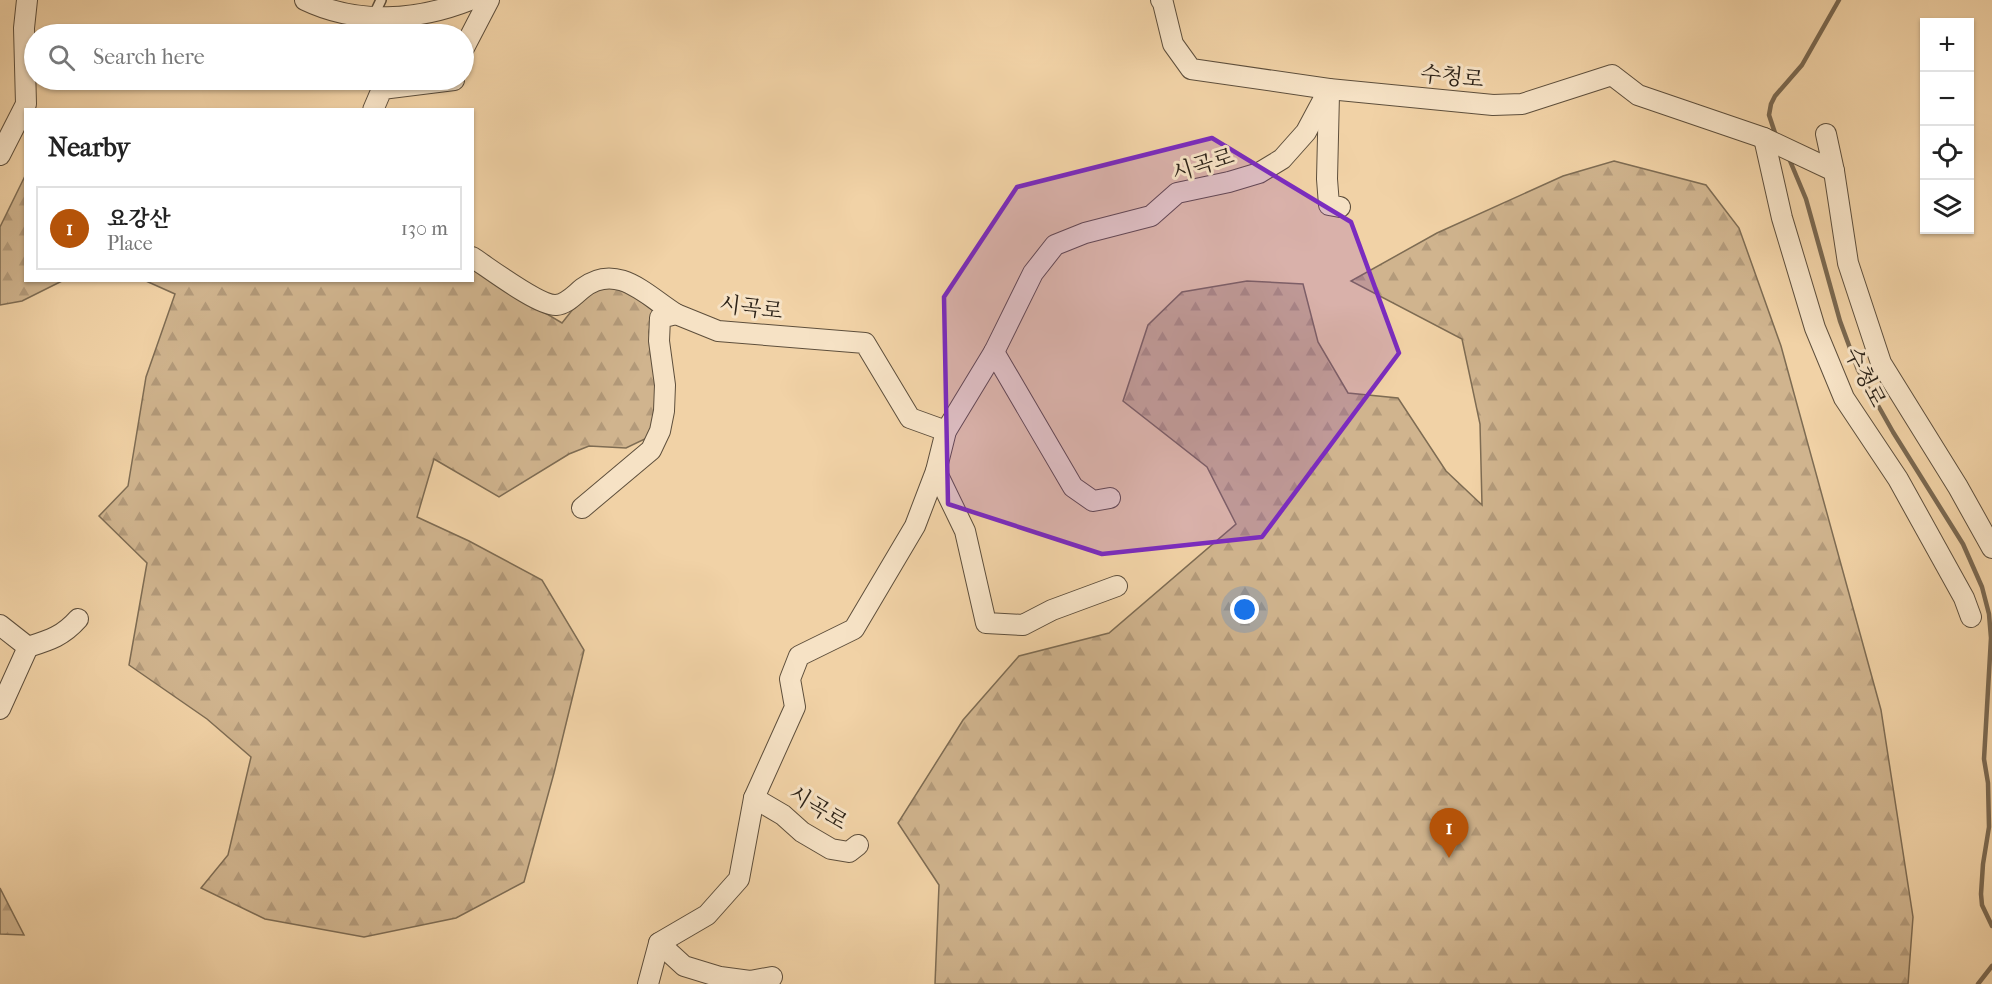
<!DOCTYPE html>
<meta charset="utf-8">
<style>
:root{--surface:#fff;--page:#f6f6f6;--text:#222;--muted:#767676;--line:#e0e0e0;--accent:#b45309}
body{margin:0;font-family:"IM FELL French Canon","Noto Serif KR",serif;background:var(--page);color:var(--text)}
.controls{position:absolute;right:18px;top:18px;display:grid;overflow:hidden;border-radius:0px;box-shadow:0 2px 4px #0004}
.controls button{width:54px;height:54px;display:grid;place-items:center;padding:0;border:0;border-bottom:2px solid var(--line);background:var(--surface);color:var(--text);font:30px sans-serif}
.you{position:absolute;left:1245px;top:610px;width:21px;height:21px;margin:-15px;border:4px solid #fff;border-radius:50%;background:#1a73e8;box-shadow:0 0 0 9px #1a73e833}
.badge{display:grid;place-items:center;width:39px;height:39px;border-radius:50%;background:var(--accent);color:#fff;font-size:20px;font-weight:700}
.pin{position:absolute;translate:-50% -50px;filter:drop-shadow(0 2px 3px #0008)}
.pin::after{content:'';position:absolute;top:32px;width:21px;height:18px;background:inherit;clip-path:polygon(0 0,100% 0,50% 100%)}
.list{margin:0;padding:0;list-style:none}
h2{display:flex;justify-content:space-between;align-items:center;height:78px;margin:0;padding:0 24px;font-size:26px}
h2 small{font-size:20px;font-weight:400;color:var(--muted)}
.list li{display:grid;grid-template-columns:39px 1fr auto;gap:18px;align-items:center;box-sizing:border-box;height:84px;margin:0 12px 12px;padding:0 12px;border:2px solid var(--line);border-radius:0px}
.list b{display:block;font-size:22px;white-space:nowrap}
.list p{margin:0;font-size:20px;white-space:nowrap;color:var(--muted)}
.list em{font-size:20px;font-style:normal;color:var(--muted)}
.icon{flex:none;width:33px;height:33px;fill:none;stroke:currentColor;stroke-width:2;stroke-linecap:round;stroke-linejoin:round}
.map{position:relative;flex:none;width:1992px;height:984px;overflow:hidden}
.search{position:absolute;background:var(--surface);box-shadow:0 2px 4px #0004;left:24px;top:24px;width:450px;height:66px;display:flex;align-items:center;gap:15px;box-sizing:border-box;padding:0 21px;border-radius:33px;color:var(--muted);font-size:22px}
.panel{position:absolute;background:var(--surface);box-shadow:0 2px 4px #0004;left:24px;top:108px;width:450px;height:174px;border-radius:0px}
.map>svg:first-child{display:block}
.forest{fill:url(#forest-firs);stroke:#7e6c53;stroke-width:1.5}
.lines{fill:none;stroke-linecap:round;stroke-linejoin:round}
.stream{stroke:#7a6850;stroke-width:4.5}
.service-casing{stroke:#5e4f3c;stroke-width:12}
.minor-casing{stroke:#5e4f3c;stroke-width:22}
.service{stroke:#f6e2c5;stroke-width:9}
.minor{stroke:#f6e2c5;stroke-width:20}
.marked{fill:#7b2cbf;fill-opacity:0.2;stroke:#7b2cbf;stroke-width:4.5;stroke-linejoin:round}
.labels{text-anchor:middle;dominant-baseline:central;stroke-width:6;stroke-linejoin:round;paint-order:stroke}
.street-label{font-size:22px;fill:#2d2318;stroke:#f6e2c5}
</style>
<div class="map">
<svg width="1992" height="984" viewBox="0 0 1992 984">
<defs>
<pattern id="forest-firs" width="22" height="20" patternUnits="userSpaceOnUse" patternTransform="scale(1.5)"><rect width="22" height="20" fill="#d0b48e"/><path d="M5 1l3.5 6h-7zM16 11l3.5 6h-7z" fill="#b39a7a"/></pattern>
</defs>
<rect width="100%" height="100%" fill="#f1d2a6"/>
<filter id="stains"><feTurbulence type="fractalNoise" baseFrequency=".00333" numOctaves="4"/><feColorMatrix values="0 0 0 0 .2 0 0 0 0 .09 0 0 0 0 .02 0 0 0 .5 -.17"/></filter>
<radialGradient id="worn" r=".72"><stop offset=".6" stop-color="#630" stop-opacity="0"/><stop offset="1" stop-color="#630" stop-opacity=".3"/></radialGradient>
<g class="forest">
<path d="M 1614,161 L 1706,185 L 1739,228 L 1781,346 L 1881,710 L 1913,917 L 1908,984 L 935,984 L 939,885 L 898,823 L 963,720 L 1019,656 L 1109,633 L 1236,524 L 1207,467 L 1123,401 L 1148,325 L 1182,292 L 1247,281 L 1303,284 L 1318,342 L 1348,393 L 1398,398 L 1446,471 L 1482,505 L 1480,424 L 1462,339 L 1351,281 L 1437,233 L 1563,176 Z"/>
<path d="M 25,176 L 26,280 L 62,281 L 22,301 L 0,305 L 0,227 Z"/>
<path d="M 473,270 L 562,323 L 581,299 L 596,288 L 620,285 L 653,311 L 649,332 L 656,368 L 658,412 L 647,438 L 626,448 L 589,446 L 569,454 L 499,497 L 434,459 L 417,517 L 469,541 L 542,580 L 584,650 L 554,773 L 524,882 L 456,918 L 364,937 L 265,919 L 201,888 L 228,855 L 251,757 L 207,719 L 129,665 L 147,563 L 99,516 L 128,486 L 146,377 L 175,294 L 146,281 L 472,280 Z"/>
<path d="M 0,888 L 24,935 L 0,934 Z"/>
</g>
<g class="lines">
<g class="stream">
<path d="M 1776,136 L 1769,115 L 1771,104 L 1775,96 L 1802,65 L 1839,0"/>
<path d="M 1788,156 L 1806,199 L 1840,321 L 1858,370 L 1893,432 L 1963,544 L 1982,587 L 1989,614 L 1991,638 L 1984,759 L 1988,783 L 1989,827 L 1983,864 L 1981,894 L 1982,905 L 1992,926"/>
<path d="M 1978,984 L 1992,966"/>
</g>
<defs>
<path id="service" d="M 373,17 L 381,0"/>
<g id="minor">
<path d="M 305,0 C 357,25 417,21 470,0"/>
<path d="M 1161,0 L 1163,3 L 1173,44 L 1191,69 L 1329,89 L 1493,105 L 1522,104 L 1612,75 L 1638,95 L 1764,138 L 1834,171"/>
<path d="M 464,48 L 489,0"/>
<path d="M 1329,94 L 1327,179 L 1329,205 L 1340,207"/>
<path d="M 373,110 L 382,89 L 454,80"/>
<path d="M 1826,134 L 1834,171 L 1848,263 L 1881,363 L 1958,487 L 1992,548"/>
<path d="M 1764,138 L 1782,218 L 1815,328 L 1844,398 L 1898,479 L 1964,598 L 1971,617"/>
<path d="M 0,155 L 26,104 L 24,28 L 27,0"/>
<path d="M 472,257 C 489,268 539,306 556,305 C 567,304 574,295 583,288 C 617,262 646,295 676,314"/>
<path d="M 994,352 L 1073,487 L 1093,501 L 1110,498"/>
<path d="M 936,471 L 965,531 L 986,623 L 1023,625 L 1052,610 L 1117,586"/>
<path d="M 582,508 L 651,450 L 660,431 L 664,411 L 665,385 L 659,341 L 660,318 L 676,314 L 718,331 L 865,343 L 910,418 L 946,431"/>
<path d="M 0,625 L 28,647 L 0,709"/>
<path d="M 28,647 C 50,640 63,636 78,619"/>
<path d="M 754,798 L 783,815 L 802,832 L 831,849 L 849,852 L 858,845"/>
<path d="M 659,943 L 684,966 L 720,977 L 750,981 L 772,977"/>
<path d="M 648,984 L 659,943 L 707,915 L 739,879 L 754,798 L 795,707 L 790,679 L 799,656 L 854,629 L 915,526 L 936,471 L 946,431 L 994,352 L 1033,273 L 1055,245 L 1085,233 L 1151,216 L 1177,193 L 1229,182 L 1259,173 L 1282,159 L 1306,132 L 1329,89"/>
</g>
</defs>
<use href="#service" class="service-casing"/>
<use href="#minor" class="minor-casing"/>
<use href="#service" class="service"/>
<use href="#minor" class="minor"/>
</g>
<path class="marked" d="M 1212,138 L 1351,222 L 1399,353 L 1262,537 L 1102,554 L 948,504 L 944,297 L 1017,187 Z"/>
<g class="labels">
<g class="street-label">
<text transform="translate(1452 77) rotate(6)">수청로</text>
<text transform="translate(1203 165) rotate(-17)">시곡로</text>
<text transform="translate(751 308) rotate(7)">시곡로</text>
<text transform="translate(1865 377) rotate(63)">수청로</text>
<text transform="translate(818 808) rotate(31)">시곡로</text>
</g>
</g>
<rect width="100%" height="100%" filter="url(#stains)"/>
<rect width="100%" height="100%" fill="url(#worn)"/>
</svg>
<div class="controls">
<button>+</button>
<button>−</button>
<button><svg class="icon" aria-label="locate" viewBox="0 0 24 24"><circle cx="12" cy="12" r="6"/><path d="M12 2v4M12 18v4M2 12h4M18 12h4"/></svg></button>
<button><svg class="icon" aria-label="layers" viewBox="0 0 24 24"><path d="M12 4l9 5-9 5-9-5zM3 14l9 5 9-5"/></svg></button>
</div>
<div class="you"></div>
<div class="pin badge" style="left:1449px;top:858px">1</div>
<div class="search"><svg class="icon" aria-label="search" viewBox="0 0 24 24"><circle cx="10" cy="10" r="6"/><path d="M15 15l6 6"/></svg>Search here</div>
<section class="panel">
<h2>Nearby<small></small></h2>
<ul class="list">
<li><span class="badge">1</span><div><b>요강산</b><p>Place</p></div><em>130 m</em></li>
</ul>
</section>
</div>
